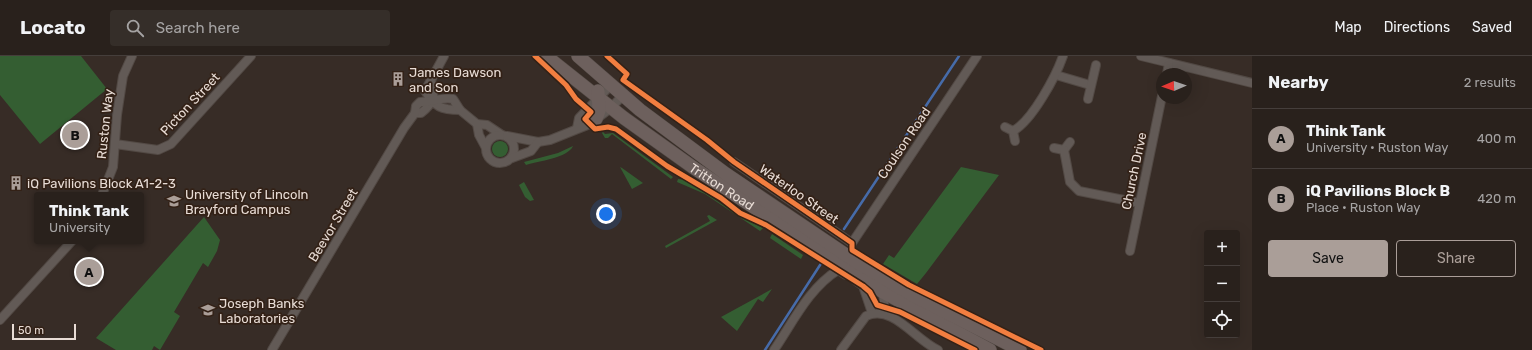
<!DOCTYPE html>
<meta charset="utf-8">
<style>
:root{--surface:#29211c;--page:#352e29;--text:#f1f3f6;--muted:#a5a3a3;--line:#453e3b;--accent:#aa9e98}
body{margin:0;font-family:Rubik,sans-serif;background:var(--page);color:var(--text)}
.controls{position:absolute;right:12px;bottom:12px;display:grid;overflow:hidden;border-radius:4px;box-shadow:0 4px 16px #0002}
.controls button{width:36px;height:36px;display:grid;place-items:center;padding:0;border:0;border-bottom:1px solid var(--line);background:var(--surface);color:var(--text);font:20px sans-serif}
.compass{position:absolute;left:1156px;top:12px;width:36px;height:36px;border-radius:50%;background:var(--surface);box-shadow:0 4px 16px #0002;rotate:268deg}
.scale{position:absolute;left:12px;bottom:10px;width:64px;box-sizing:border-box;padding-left:4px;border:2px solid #e8dcd5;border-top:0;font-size:11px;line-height:14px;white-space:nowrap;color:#e8dcd5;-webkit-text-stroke:3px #332116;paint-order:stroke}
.you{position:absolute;left:606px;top:158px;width:14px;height:14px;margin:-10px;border:3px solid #fff;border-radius:50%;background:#1a73e8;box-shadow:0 0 0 6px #1a73e833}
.badge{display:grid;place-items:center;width:26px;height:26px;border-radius:50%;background:var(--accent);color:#111;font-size:13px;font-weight:700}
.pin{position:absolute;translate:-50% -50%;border:2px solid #fff;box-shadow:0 1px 4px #0006}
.popup{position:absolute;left:34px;top:136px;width:110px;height:52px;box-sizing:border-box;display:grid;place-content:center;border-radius:4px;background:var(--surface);filter:drop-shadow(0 1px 3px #0005);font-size:13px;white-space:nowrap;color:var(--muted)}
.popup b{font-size:15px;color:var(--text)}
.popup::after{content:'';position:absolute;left:50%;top:100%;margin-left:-8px;border:8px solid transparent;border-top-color:var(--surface)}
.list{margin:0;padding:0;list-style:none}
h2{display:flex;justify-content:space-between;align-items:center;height:52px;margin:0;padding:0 16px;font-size:17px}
h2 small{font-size:13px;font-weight:400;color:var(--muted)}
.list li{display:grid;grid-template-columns:26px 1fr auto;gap:12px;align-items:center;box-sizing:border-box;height:60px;padding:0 16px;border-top:1px solid var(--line)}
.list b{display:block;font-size:15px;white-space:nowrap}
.list p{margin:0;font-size:13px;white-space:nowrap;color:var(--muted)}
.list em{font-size:13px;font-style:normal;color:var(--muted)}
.actions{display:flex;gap:8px;padding:12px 16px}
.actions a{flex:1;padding:9px 0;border:1px solid var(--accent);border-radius:4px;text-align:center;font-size:14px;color:var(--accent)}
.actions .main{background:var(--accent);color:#111}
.icon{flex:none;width:22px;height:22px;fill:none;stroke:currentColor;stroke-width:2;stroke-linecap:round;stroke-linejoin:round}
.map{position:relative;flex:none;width:1252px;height:294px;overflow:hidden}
header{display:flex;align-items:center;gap:24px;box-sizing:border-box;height:56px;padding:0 20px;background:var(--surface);border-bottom:1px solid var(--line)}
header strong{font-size:19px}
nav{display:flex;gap:22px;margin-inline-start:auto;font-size:14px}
.search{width:280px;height:36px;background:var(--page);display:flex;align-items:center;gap:10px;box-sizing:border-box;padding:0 14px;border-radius:4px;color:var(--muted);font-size:15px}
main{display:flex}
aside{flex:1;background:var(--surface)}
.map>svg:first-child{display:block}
.green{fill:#345e32}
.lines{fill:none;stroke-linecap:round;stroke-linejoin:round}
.stream{stroke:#466ba9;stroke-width:2.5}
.street-casing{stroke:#524944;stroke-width:10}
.primary-casing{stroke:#524944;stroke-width:14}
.street{stroke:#625a56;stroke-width:8}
.primary{stroke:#6d605d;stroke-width:13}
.cycleway-casing{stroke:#332116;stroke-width:8}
.cycleway{stroke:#f27e40;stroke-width:5}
.labels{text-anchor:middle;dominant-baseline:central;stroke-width:3.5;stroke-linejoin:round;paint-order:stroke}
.poi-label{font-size:13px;fill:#e8dcd5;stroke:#332116;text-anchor:start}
.street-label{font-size:13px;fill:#e8dcd5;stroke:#332116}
</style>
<header>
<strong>Locato</strong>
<div class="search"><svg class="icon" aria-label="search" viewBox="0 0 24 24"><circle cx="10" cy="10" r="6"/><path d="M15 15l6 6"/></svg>Search here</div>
<nav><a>Map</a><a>Directions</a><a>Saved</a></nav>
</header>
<main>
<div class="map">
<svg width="1252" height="294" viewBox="0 0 1252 294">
<rect width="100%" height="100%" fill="#372c26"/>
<g class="green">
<path d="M 0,0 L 81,0 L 107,33 L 40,88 L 0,39 Z"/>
<path d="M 603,76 L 605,78 L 613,77 L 673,121 L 671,123 L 612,78 L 608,82 L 605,82 L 602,77 Z"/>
<circle cx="500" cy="93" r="8"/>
<path d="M 573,90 C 568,102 538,105 526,109 L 524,106 L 558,97 Z"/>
<path d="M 620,111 L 622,112 L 643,127 L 632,133 Z"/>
<path d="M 961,111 L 999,119 L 926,217 L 917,228 L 883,208 L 889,199 L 894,202 Z"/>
<path d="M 678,123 L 685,124 L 743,162 L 763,172 L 760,175 L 705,138 L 677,126 Z"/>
<path d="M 524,126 L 534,144 L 530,145 L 525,141 L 519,129 Z"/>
<path d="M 709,159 L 717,164 L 666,192 L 665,190 L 710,165 L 707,160 Z"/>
<path d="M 204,161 L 220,184 L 217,195 L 208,211 L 203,207 L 174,256 L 180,260 L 160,294 L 154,290 L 152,294 L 116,294 L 96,282 Z"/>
<path d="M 772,178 L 803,199 L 801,203 L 770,182 Z"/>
<path d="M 772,233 L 763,246 L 758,243 L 737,275 L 721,261 Z"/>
</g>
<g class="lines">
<g class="stream">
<path d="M 844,173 L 959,0"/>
<path d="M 765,294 L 822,206"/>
</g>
<defs>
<g id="street">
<path d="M 444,0 L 425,35 C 435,51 441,54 460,54"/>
<path d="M 1141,0 L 1252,27"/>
<path d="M 1167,18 L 1169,7"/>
<path d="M 1056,19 L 1090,29"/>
<path d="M 1088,43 L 1096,9"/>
<path d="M 415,57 L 421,57 C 433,48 436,39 431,25"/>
<path d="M 477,68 L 487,69 L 502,79"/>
<path d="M 1005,71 L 1013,75 L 1015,85"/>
<path d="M 577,72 L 579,62 L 611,29"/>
<path d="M 1013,75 C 1032,65 1056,20 1063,0"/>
<circle cx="500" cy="93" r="14"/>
<path d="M 507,80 L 538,86 L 550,84 L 590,68 L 612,51 L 623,39"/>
<path d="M 115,88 L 158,94 L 171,88 L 251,0"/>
<path d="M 1054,92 L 1064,94 L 1070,86"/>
<path d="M 1064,94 L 1070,126 L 1079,135 L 1139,147"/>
<path d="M 512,102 L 531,95 L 538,86"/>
<path d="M 734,106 L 852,187 L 977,0"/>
<path d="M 102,139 L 113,111 L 117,59 L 123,20 L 132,0"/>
<path d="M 1130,195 L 1162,40"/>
<path d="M 856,225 L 863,230 L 872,257"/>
<path d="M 883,236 L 885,257"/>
<path d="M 0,264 L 72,185"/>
<path d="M 272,294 L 404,72 L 415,57 L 416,50 L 420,46 C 432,46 440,41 453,43 L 460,54 L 477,68 L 479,79 L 486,92"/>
<path d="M 774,294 C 793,266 809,232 838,214 L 846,219"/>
<path d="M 841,294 L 866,260 C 893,248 914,283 938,294"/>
</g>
<g id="primary">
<path id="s1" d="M 546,0 L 624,62 L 694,112 L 883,236 L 990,294"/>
<path d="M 578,0 L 640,54 L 726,118 L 855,205 L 912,239 L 1020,294"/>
<path d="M 596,63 L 599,55 L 598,35"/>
</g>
</defs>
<use href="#street" class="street-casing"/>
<use href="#primary" class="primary-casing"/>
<use href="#street" class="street"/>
<use href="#primary" class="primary"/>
<defs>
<g id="cycleway">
<path d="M 535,0 L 566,29 L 576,43 L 591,56 L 585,63 L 595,73 L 608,71 L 616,73 L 667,110 L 721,142 L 740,157 L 766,169 L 863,230 L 870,236 L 877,249 L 900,256 L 975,294"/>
<path d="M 607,0 L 627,18 L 623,24 L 707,84 L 734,106 L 852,187 L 852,194 L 909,229 L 1041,294"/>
</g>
</defs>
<use href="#cycleway" class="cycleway-casing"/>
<use href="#cycleway" class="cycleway"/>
</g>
<defs>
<symbol id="building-bare" viewBox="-9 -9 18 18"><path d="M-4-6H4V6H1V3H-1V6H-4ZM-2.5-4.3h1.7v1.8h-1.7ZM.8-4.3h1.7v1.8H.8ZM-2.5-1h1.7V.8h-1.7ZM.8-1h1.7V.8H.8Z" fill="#aa9e98" stroke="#332116" stroke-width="2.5" paint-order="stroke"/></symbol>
<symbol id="university-bare" viewBox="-9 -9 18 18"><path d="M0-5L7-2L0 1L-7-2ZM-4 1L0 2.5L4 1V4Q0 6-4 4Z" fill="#aa9e98" stroke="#332116" stroke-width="2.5" paint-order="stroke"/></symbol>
</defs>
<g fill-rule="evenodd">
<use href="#building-bare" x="388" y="13" width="20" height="20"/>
<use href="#building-bare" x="6" y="117" width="20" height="20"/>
<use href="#university-bare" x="164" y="135" width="20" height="20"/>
<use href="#university-bare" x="198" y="244" width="20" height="20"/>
</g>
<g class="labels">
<g class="poi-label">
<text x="409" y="16">James Dawson<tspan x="409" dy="15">and Son</tspan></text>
<text x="27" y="127">iQ Pavilions Block A1-2-3</text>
<text x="185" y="138">University of Lincoln<tspan x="185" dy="15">Brayford Campus</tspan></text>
<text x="219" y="247">Joseph Banks<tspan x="219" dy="15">Laboratories</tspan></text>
</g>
<g class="street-label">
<text transform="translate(190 48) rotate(-47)">Picton Street</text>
<text transform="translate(105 68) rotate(-84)">Ruston Way</text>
<text transform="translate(904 87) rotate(-56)">Coulson Road</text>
<text transform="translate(1134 115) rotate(-78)">Church Drive</text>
<text stroke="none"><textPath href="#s1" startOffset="219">Tritton Road</textPath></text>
<text transform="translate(799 138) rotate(35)">Waterloo Street</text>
<text transform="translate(333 169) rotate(-59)">Beevor Street</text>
</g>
</g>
</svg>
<div class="controls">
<button>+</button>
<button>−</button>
<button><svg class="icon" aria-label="locate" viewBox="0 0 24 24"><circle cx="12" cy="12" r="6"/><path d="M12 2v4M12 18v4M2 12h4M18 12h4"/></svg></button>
</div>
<svg class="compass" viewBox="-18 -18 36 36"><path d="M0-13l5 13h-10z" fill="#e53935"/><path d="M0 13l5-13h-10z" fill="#a5a3a3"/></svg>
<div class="scale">50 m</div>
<div class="you"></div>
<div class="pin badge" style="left:89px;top:216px">A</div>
<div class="popup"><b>Think Tank</b>University</div>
<div class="pin badge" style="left:75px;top:79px">B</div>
</div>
<aside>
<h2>Nearby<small>2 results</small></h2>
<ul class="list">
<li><span class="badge">A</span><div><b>Think Tank</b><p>University · Ruston Way</p></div><em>400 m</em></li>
<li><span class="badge">B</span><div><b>iQ Pavilions Block B</b><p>Place · Ruston Way</p></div><em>420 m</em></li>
</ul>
<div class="actions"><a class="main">Save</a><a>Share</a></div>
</aside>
</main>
